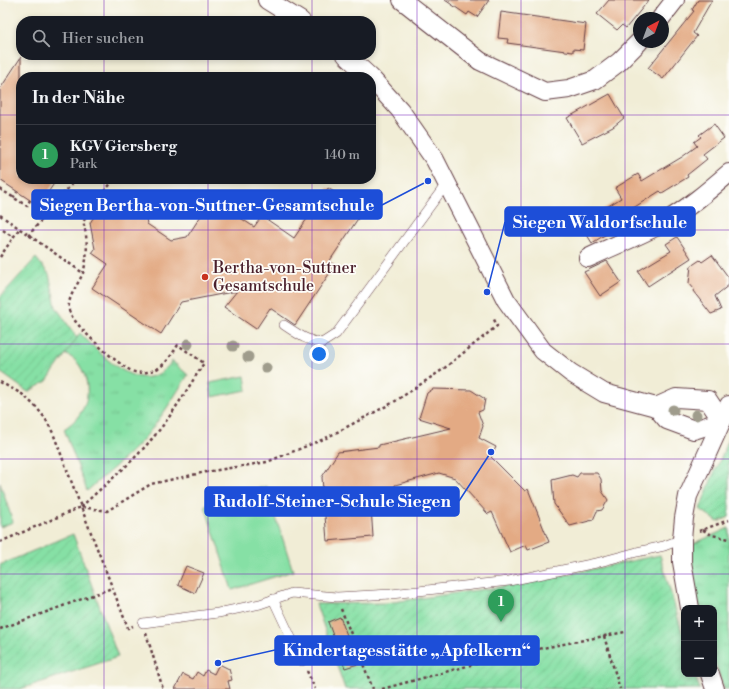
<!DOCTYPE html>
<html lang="de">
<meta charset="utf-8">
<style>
:root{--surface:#171b24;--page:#20242c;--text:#f1f3f6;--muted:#9ea1a6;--line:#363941;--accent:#8c9099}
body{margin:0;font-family:"Libre Bodoni",serif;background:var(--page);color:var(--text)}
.controls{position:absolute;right:12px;bottom:12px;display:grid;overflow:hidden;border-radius:8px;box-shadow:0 2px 6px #0003}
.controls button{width:36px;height:36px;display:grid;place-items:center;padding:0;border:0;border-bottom:1px solid var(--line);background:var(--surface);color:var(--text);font:20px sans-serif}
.compass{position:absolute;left:633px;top:12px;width:36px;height:36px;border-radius:50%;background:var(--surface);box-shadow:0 2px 6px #0003;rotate:41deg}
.you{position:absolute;left:319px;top:354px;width:14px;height:14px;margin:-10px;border:3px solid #fff;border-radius:50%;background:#1a73e8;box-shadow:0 0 0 6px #1a73e833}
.badge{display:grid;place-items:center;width:26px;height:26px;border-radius:50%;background:var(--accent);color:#fff;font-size:13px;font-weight:700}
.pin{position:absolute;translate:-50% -33px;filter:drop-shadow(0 1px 2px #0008)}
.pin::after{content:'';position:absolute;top:21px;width:14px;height:12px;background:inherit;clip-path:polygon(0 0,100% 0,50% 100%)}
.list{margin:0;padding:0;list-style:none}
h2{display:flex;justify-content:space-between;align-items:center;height:52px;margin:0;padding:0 16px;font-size:17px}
h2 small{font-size:13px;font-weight:400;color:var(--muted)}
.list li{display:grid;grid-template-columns:26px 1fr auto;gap:12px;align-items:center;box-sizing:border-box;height:60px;padding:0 16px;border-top:1px solid var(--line)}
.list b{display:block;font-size:15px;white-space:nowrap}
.list p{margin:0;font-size:13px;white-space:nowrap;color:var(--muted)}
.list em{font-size:13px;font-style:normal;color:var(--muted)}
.icon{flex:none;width:22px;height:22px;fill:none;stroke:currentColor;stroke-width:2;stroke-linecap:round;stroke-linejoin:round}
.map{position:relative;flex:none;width:729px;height:689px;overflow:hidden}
.search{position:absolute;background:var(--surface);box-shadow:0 2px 6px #0003;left:16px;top:16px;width:360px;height:44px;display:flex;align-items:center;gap:10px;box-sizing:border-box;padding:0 14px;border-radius:16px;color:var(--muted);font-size:15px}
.panel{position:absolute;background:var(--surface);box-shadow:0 2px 6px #0003;left:16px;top:72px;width:360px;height:112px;border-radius:16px}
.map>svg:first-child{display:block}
.grass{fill:url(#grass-tufts);stroke:#688068}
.garden{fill:url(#garden-furrows);stroke:#688068}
.pitch{fill:#86e0a5;stroke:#688068}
.building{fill:#e3aa84}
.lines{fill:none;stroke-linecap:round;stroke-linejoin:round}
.lane-casing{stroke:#633e45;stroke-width:10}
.street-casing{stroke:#633e45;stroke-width:20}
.path{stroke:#633e45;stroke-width:2.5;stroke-dasharray:3 3;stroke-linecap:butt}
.lane{stroke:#fff;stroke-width:9}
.street{stroke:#fff;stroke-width:18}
.tree{fill:#9f9c8c}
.grid{fill:none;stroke:#7b2cbf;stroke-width:1;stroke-opacity:0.55}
.poi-dot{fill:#c8321e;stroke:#fdfcf7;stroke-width:1.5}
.labels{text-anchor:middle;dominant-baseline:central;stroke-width:3.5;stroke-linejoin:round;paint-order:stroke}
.poi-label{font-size:16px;fill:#4a1f2b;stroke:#fdfcf7;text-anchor:start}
.leader{fill:none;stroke:#1d4ed8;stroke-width:1.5}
.callout-dot{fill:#1d4ed8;stroke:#fdfcf7;stroke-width:1.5}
.callout{fill:#1d4ed8;stroke:#1d4ed8;stroke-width:1.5}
.callout-label{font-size:17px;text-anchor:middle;font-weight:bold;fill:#fff}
</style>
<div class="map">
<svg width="729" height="689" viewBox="0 0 729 689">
<defs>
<pattern id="grass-tufts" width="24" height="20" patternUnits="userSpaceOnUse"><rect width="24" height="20" fill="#86e0a5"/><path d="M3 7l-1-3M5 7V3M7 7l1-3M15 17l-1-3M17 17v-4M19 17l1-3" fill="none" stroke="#75c08e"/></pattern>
<pattern id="garden-furrows" width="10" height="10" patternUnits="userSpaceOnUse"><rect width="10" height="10" fill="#86e0a5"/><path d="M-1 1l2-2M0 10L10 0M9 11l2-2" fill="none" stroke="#75c08e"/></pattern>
</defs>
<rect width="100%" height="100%" fill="#fdfcf7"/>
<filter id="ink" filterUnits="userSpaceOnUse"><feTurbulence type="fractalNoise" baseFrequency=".025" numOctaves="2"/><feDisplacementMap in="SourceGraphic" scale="8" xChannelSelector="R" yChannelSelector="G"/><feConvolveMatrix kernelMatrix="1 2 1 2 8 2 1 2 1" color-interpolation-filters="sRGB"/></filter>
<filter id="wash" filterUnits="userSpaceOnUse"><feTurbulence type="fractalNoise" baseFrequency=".012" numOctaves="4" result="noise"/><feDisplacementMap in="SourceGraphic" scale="16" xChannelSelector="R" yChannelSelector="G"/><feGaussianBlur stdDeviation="0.9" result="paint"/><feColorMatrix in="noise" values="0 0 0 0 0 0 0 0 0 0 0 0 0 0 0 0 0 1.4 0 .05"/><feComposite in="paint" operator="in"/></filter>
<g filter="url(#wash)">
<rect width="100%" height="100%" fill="#f1edd6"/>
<g class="grass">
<path d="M 80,333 C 103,356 143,402 172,361 L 188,375 C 175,395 162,417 146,436 C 129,456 107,473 87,491 L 64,429 C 81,418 91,401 86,380 C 84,373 81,366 76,361 C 73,358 69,356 65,354 Z"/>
<path d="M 729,528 L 729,689 L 724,689 L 714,660 L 714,608 L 698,608 L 692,569 L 693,544 Z"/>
</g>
<g class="garden">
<path d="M 36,258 L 49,274 L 56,307 L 77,338 L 47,381 L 28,392 L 0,372 L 0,297 Z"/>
<path d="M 729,439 L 729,517 L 718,522 L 700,509 L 711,480 Z"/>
<path d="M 73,534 L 118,657 L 20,689 L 0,689 L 0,565 Z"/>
<path d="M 660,555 L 684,639 L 684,674 L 694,674 L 700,689 L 345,689 L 316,604 L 386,603 L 520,584 Z"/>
</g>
<g class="pitch">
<path d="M 245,376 L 247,390 L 212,397 L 210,383 Z"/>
<path d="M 0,483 L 13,522 L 0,527 Z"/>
<path d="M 266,486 L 293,571 L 232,590 L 205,506 Z"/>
</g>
<g id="blocks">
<g class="building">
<path d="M 445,0 L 489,0 L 477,17 L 469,12 L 467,15 Z"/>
<path d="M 609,0 L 649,0 L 626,28 L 622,25 L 617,30 L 597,14 Z"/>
<path d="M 698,0 L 712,0 L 693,33 L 697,36 L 663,79 L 648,68 L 694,11 L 692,10 Z"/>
<path d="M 501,12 L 586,24 L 583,50 L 573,49 L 573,52 L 507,43 L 508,39 L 498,38 Z"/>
<path d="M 21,57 L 21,179 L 57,179 L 39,206 L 0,180 L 0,89 Z"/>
<path d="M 610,94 L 624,118 L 613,127 L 582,143 L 567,118 Z"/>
<path d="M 714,124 L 724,138 L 703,154 L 707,159 L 687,175 L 688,177 L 662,193 L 660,191 L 630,210 L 633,214 L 614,225 L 616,228 L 592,243 L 578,220 L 593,210 L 596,214 L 621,198 L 615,188 L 638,174 L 642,181 L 682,157 L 697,146 L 694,142 L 701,137 L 699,135 Z"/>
<path d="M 328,188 L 363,211 L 329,262 L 335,265 L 295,325 L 270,308 L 256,329 L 224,307 L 237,291 L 181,302 L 161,334 L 92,288 L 108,264 L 92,253 L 95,249 L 90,223 L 103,202 L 115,210 L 143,204 L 147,224 L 171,240 L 187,237 L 212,199 L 254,227 L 262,216 L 294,238 Z"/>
<path d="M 677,237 L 691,258 L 648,286 L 638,271 L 671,251 L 666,244 Z"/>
<path d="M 712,255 L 729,278 L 729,285 L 715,296 L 721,310 L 711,314 L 693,291 L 694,289 L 689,283 L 691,266 L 700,260 L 702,262 Z"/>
<path d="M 607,261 L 621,282 L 600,296 L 584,272 Z"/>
<path d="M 433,389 L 471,390 L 485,399 L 483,410 L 478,412 L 483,426 L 479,438 L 496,447 L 491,457 L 525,491 L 528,489 L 549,542 L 528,550 L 526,545 L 510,552 L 492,512 L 488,514 L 455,478 L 439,473 L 395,485 L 395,490 L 370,492 L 373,537 L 327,541 L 322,477 L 338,452 L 379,447 L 379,445 L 451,428 L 419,418 L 427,393 Z"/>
<path d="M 580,473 L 597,473 L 601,479 L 602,491 L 608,500 L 602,510 L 597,511 L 593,520 L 570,526 L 554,504 L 552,480 L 572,475 L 577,477 Z"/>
<path d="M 186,566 L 204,573 L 195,593 L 178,585 Z"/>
<path d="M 340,617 L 358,664 L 345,668 L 328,622 Z"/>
<path d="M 219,664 L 229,669 L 232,680 L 228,681 L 230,689 L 175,689 L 183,674 L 193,679 L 197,672 L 203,676 L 206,670 L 214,674 Z"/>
</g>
</g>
</g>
<g filter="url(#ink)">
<use href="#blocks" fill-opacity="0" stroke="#633e45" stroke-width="1"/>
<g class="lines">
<defs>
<g id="lane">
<path d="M 284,325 C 297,333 306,341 322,343 L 336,334 L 447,183"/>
<path d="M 273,599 L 302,661"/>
<path d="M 143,623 L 218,613 L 260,604 L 292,593 L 337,597 L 391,594 L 509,581 L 596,563 L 637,552 L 664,546 L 682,539"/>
</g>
<g id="street">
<path d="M 267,0 L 301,21"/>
<path d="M 402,0 L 480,61 L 545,92 L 569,89 L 595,80 L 619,62 L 639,42"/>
<path d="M 661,18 L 675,0"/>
<path d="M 346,55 L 370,77"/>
<path d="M 371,78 L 400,110 L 435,160 L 506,300 L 543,351 L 571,373 L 604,393 L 656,407 L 667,420 L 694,430 L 722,421"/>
<path d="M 588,258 C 613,246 639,236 663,223 C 687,209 708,191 729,173"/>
<path d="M 656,407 L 676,398 L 708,400 L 722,421"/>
<path d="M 690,608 L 682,562 L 682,539 L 684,518 L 688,496 L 729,405"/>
<path d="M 710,674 L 715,689"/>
</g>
</defs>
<use href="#lane" class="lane-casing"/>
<use href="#street" class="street-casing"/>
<g class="path">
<path d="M 0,189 L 27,206 L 30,200"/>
<path d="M 99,197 L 116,204 L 183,195"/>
<path d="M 13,198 L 17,192"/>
<path d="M 0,215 L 83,273"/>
<path d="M 3,230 L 13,237"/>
<path d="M 28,236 L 76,179"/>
<path d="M 0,257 L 19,229"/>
<path d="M 0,382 L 22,394 L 36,407 L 45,418 L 53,433 L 81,507"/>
<path d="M 81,507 C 104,485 130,465 150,441 C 171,418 187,389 204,363 L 178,345 C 170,357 163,370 147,372 C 142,373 136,373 132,371 C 119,366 71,323 69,310 C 67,297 78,285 83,273 C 88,257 88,237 83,222 L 99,197 L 115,179"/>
<path d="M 82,507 L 107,511 L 151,484 L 206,472 L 267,462 L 324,439 L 394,402 L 442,370 L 497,326 L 493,317"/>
<path d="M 703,530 L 712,535 L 729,539"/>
<path d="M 699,531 L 729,520"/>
<path d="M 0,542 L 81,507 L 128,628 L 133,626"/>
<path d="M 341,609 L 373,689"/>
<path d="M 0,629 L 112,588"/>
<path d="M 146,633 L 163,689"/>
<path d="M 604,636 L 620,689"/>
<path d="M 307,671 L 315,689"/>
<path d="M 382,689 L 512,654 L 625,632"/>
</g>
<use href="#lane" class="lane"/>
<use href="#street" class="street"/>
</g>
<g class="tree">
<circle cx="188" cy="344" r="5.5"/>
<circle cx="233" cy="346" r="5.5"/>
<circle cx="248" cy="357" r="5.5"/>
<circle cx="266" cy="368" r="5.5"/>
<circle cx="673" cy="410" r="5.5"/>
<circle cx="696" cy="415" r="5.5"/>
</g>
</g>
<path class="grid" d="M 104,0 L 104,21M 208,0 L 208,21M 312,0 L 312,21M 417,0 L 417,689M 521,0 L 521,689M 625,0 L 625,689M 104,55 L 104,77M 208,55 L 208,77M 312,55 L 312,77M 0,115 L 21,115M 371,115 L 729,115M 104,179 L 104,689M 208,179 L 208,689M 312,179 L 312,689M 0,230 L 729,230M 0,344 L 729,344M 0,459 L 729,459M 0,574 L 729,574"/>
<circle class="poi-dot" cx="205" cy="277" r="4"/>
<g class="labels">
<g class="poi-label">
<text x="213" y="268">Bertha-von-Suttner<tspan x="213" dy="18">Gesamtschule</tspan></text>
</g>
</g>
<path class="leader" d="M428 181L382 205M487 292L505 222M491 452L459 501M218 663L275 650"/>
<g class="callout-dot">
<circle cx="428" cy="181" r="4"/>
<circle cx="487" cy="292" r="4"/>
<circle cx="491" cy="452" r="4"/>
<circle cx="218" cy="663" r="4"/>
</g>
<g class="callout">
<rect x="32" y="190" width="350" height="29" rx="4"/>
<rect x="505" y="207" width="190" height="29" rx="4"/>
<rect x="205" y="487" width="254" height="29" rx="4"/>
<rect x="275" y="636" width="264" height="29" rx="4"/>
</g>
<g class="callout-label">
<text x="207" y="211">Siegen Bertha-von-Suttner-Gesamtschule</text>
<text x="600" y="228">Siegen Waldorfschule</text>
<text x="332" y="507">Rudolf-Steiner-Schule Siegen</text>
<text x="407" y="656">Kindertagesstätte „Apfelkern“</text>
</g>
</svg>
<div class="controls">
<button>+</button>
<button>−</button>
</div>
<svg class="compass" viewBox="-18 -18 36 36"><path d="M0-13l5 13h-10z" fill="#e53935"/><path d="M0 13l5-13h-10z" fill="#9ea1a6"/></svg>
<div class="you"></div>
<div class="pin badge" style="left:501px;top:622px;background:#2e9e5b">1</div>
<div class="search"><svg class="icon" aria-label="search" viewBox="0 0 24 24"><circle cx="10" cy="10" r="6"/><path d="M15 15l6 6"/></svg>Hier suchen</div>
<section class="panel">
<h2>In der Nähe<small></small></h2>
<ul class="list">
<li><span class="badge" style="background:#2e9e5b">1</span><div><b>KGV Giersberg</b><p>Park</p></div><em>140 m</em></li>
</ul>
</section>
</div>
